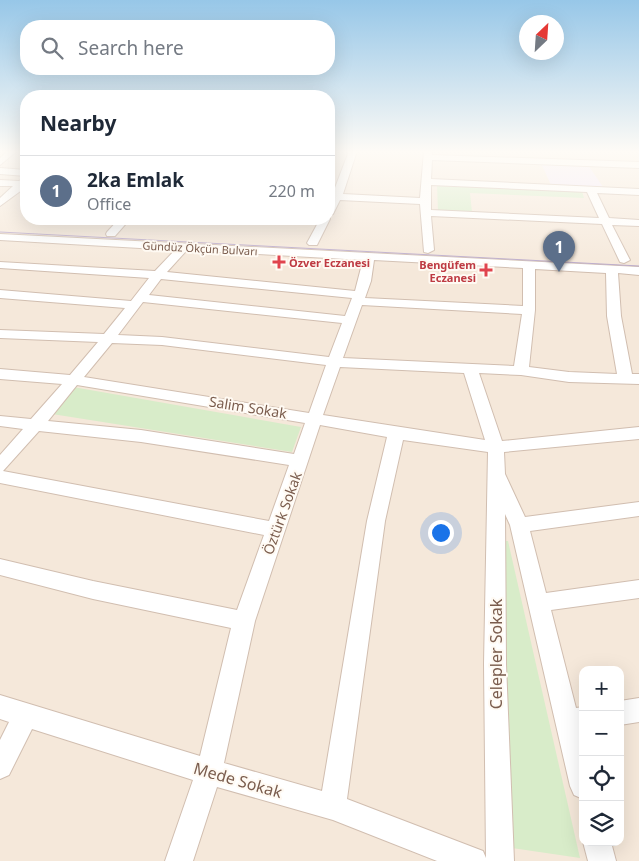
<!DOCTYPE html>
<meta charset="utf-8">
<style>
:root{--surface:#fff;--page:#f2f2f3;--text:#1f2937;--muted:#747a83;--line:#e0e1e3;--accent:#0f766e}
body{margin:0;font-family:"Noto Sans",sans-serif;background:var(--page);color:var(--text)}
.controls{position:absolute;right:15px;bottom:15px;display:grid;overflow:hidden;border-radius:10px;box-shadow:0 5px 20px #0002}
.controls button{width:45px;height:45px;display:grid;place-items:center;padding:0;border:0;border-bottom:1px solid var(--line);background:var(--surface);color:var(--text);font:25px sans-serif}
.compass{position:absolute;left:519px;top:15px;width:45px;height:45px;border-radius:50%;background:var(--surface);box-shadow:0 5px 20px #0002;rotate:25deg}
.you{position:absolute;left:440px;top:532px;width:18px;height:18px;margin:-12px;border:4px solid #fff;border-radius:50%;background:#1a73e8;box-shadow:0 0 0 8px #1a73e833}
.badge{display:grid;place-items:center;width:32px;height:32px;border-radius:50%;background:var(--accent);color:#fff;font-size:16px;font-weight:700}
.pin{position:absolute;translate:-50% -41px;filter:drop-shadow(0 1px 2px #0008)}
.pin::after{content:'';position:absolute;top:26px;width:18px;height:15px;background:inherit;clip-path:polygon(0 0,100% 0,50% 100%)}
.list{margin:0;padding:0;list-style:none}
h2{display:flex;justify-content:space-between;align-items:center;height:65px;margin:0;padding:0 20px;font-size:21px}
h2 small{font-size:16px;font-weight:400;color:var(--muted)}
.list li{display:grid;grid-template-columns:32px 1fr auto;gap:15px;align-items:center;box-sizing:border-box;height:70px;padding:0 20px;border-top:1px solid var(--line)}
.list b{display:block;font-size:19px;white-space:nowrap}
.list p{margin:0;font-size:16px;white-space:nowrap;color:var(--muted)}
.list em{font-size:16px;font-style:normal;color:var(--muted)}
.icon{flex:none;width:28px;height:28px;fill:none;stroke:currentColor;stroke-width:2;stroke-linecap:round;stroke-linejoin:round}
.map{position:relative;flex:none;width:639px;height:861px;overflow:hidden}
.search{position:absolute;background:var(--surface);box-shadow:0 5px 20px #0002;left:20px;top:20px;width:315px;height:55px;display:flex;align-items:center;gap:12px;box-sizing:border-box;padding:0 18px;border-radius:20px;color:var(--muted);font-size:19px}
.panel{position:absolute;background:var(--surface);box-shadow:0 5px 20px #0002;left:20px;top:90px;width:315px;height:135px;border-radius:20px}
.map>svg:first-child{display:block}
.residential{fill:#f5e8da;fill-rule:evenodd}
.education{fill:#f3e8fa}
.green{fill:#d8ecc9}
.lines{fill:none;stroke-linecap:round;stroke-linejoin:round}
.minor-casing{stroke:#d1beb0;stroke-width:2}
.minor{fill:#fff;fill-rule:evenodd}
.tram{stroke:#b9a8c9;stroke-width:1}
.health-dot{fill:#e0444e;stroke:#fffaf3;stroke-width:2}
.labels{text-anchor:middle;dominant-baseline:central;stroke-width:4;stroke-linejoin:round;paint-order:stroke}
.far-street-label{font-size:11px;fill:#7a5c4d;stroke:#fffaf3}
.far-health-label{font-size:11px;font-weight:bold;fill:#be3a42;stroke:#fffaf3;text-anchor:start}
.street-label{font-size:14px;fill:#7a5c4d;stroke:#fffaf3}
.near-street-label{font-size:16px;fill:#7a5c4d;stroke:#fffaf3}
</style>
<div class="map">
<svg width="639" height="861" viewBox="0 0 639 861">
<rect width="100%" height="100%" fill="#fdf6ec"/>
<path class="residential" d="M 0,151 L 26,151 L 26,219 L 329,219 L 329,151 L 639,151 L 639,861 L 0,861 ZM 583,670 L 620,670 L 620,842 L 583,842 Z"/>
<path class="education" d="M 541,163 L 588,165 L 603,187 L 551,185 Z"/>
<g class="green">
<path d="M 437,186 L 582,191 L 584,198 L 470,193 L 472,212 L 438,211 Z"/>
<path d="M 73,387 L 301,427 L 292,452 L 52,414 Z"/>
<path d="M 502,541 L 508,541 L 580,858 L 512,848 Z"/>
</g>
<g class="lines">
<defs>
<g id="minor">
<path d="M 8,151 L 17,151 L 0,165 L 0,158 Z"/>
<path d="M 349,151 L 357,151 L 343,194 L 420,198 L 424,151 L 432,151 L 432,155 L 639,162 L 639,168 L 432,160 L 431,179 L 639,189 L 639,195 L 597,193 L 609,218 L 639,220 L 639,226 L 612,225 L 630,260 L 624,263 L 620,262 L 602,224 L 431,216 L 434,250 L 428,253 L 424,252 L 420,204 L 340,200 L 333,214 L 329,215 L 331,199 L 329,199 L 329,193 L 333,193 ZM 431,185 L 587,192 L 599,218 L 431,210 Z"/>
<path d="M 0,168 L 26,170 L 26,176 L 0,174 Z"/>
<path d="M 26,177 L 26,187 L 0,206 L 0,198 L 13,186 L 0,186 L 0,180 L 19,181 Z"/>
<path d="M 329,217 L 330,219 L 317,245 L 309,245 L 307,243 L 320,219 L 329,219 Z"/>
<path d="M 119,219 L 130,219 L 115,236 L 107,236 L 106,234 L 107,232 Z"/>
<path d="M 0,234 L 639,267 L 639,275 L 618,273 L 621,316 L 632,374 L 639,374 L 639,384 L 569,382 L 521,375 L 479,373 L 502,441 L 639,427 L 639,439 L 504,452 L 505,474 L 525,517 L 639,502 L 639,516 L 530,531 L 546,593 L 639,580 L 639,598 L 551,610 L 576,708 L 583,707 L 583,799 L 574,795 L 570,786 L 510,525 L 505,514 L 506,664 L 514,861 L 437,861 L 333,820 L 217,787 L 193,861 L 165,861 L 193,780 L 32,729 L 9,775 L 0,779 L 0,740 L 9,722 L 0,719 L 0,695 L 200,756 L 231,628 L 93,599 L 0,575 L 0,559 L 93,581 L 237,610 L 264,535 L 0,483 L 0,455 L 23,429 L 0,426 L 0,416 L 31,419 L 62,384 L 0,379 L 0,369 L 70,375 L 98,342 L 0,338 L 0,330 L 104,334 L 125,308 L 0,298 L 0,290 L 131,301 L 149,278 L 0,268 L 0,262 L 155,271 L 175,250 L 0,240 ZM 187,250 L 363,260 L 355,291 L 167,272 ZM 374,260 L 523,268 L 523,306 L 365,298 L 371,281 ZM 535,269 L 606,273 L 607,316 L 617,374 L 569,372 L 529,367 L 535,310 ZM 161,279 L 352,298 L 345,316 L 149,295 ZM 143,302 L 342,323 L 329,357 L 162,337 L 118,335 ZM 362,305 L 522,314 L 514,366 L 343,358 ZM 112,343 L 162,345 L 326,365 L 309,413 L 84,377 ZM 340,367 L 464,373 L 485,440 L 323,415 ZM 77,385 L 305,423 L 294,454 L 141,430 L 48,421 ZM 320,425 L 387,437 L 367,521 L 322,791 L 224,763 L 255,621 ZM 39,431 L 141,442 L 289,465 L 269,521 L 3,471 ZM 403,440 L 488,452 L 484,664 L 486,858 L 483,851 L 347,799 L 385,521 Z"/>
<path d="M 639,698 L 639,722 L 620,725 L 620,701 Z"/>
<path d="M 583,842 L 611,842 L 616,861 L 588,861 Z"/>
</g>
</defs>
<use href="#minor" class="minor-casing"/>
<use href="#minor" class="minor"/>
<path class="tram" d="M 0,232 L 639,266"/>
</g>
<linearGradient id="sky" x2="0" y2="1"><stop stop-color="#97c7e8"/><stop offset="0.56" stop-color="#fefbf6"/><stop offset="1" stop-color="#fefbf6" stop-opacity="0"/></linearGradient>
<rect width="639" height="271" fill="url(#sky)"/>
<g class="health-dot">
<path d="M276.5 254.5h5v5h5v5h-5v5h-5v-5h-5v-5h5z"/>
<path d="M483.5 262.5h5v5h5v5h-5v5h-5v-5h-5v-5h5z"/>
</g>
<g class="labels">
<g class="far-street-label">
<text transform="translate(200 248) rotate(3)">Gündüz Ökçün Bulvarı</text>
</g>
<g class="far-health-label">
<text x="289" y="262">Özver Eczanesi</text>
<text x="476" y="264" text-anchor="end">Bengüfem<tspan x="476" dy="13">Eczanesi</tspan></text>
</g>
<g class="street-label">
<text transform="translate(248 407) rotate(9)">Salim Sokak</text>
<text transform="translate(282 513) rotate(-70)">Öztürk Sokak</text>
</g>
<g class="near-street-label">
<text transform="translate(496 654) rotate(-90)">Celepler Sokak</text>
<text transform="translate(238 780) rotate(16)">Mede Sokak</text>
</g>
</g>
</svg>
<div class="controls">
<button>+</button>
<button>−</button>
<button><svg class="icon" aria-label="locate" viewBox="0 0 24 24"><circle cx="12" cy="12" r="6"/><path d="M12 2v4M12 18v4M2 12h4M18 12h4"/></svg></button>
<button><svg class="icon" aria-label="layers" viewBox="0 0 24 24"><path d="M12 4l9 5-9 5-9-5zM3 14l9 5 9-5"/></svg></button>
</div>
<svg class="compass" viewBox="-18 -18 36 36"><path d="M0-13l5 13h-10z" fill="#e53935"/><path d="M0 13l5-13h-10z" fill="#747a83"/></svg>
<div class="you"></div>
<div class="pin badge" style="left:559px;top:272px;background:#5c6f8a">1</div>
<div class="search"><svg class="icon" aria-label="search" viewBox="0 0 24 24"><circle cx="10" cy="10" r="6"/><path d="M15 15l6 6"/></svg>Search here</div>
<section class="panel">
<h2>Nearby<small></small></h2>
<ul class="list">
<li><span class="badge" style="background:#5c6f8a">1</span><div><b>2ka Emlak</b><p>Office</p></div><em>220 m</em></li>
</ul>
</section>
</div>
